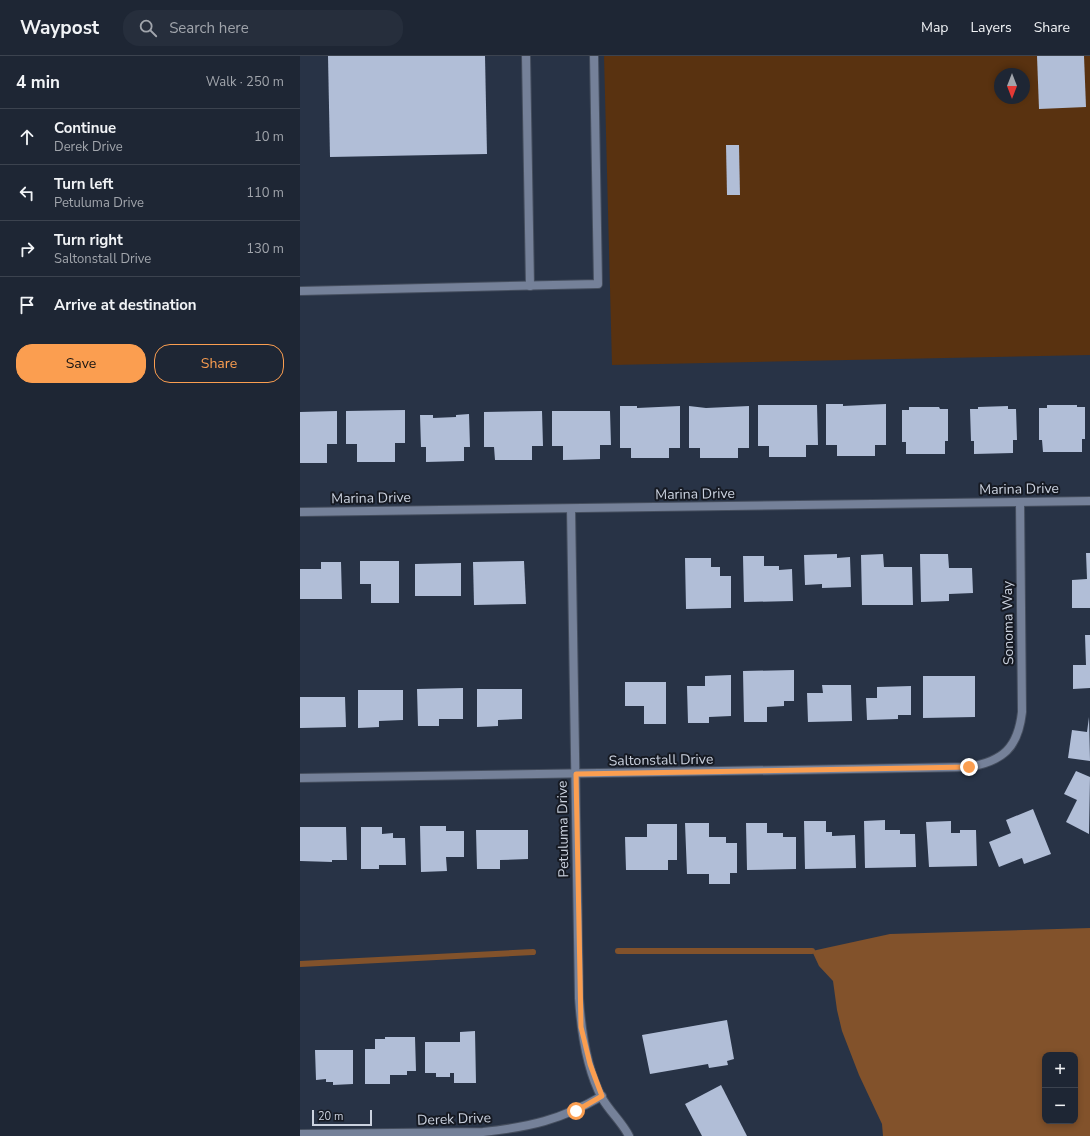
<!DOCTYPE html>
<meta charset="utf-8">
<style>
:root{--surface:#1e2634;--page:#262e3c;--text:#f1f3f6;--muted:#a1a5ac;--line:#3c434f;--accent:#fb9e50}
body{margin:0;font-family:"Nunito Sans",sans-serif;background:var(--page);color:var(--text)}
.controls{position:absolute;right:12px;bottom:12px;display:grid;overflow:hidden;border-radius:8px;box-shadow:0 2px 6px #0003}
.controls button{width:36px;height:36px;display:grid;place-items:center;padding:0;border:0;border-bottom:1px solid var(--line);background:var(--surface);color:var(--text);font:20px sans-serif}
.compass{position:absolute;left:694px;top:12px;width:36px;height:36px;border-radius:50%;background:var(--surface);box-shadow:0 2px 6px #0003;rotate:180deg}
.scale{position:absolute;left:12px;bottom:10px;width:60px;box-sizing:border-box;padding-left:4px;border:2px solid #cbd2df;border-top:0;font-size:11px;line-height:14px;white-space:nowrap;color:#cbd2df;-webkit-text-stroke:3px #161a23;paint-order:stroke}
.stop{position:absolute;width:12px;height:12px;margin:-9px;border:3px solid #fb9e50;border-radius:50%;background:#fff}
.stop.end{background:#fb9e50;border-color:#fff;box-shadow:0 1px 4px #0008}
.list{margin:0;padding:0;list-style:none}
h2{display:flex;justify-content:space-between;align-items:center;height:52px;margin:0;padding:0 16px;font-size:17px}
h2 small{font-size:13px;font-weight:400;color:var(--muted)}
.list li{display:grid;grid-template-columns:26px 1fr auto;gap:12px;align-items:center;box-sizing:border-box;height:56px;padding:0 16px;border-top:1px solid var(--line)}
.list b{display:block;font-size:15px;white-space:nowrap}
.list p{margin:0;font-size:13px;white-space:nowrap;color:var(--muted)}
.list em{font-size:13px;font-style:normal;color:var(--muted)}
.actions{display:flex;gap:8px;padding:12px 16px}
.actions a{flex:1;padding:9px 0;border:1px solid var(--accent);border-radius:16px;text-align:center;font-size:14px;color:var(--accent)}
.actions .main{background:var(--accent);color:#111}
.icon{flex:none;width:22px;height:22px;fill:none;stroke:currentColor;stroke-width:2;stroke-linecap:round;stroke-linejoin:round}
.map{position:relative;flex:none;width:790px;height:1080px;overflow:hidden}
header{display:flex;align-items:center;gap:24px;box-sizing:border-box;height:56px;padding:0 20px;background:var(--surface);border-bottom:1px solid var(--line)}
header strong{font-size:19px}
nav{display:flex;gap:22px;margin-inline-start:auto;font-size:14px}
.search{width:280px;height:36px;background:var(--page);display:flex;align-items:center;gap:10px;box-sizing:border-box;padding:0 14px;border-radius:16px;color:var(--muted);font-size:15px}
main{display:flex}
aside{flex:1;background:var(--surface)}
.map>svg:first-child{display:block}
.green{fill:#593210;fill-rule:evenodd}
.water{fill:#82522b;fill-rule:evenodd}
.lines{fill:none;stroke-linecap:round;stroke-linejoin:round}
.stream{stroke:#82522b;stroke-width:6}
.building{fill:#b1bed7}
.service-casing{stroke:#454e5e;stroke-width:10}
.minor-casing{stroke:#454e5e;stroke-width:10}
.service{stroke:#758199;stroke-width:8}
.minor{stroke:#758199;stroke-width:8}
.route{stroke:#fb9e50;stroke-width:5}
.labels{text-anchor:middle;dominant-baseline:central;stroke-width:4;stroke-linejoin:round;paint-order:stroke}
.street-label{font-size:14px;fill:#cbd2df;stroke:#161a23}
</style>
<header>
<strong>Waypost</strong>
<div class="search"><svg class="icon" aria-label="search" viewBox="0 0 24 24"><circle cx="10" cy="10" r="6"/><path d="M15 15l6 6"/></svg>Search here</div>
<nav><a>Map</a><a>Layers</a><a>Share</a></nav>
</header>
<main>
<aside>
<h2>4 min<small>Walk · 250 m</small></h2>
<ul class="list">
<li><svg class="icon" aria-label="ahead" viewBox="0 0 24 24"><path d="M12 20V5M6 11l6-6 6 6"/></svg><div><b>Continue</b><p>Derek Drive</p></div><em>10 m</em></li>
<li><svg class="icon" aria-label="left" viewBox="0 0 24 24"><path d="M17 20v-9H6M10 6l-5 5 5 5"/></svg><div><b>Turn left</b><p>Petuluma Drive</p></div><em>110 m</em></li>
<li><svg class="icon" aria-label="right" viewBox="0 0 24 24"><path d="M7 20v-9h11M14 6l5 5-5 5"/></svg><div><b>Turn right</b><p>Saltonstall Drive</p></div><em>130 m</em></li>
<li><svg class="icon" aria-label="arrive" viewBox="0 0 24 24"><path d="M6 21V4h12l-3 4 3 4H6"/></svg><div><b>Arrive at destination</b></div></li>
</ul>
<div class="actions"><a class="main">Save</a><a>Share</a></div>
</aside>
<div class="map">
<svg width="790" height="1080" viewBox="0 0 790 1080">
<rect width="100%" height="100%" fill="#283346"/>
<path class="green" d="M 304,0 L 790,0 L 790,299 L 312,309 ZM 700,18 L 724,18 L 724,42 L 700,42 Z"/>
<path class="water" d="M 790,872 L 790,1080 L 583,1080 L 582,1068 L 559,1019 L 542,975 L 537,954 L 533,925 L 519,910 L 512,895 L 590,878 ZM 745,999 L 775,999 L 775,1065 L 745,1065 Z"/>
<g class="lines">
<g class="stream">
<path d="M 318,895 L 512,895"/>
<path d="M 0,908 L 233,896"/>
</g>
</g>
<g class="building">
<path d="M 28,0 L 185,0 L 187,98 L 30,101 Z"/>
<path d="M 737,0 L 784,0 L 786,51 L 739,53 Z"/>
<path d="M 426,89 L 439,89 L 440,139 L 427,139 Z"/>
<path d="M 526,348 L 543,348 L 543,350 L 586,348 L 586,389 L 575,389 L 575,400 L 537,400 L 537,389 L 526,389 Z"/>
<path d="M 458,349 L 517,349 L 518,389 L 506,389 L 506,401 L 469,401 L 469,390 L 458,390 Z"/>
<path d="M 747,349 L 777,349 L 777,351 L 785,351 L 785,383 L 782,383 L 782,396 L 743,396 L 742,384 L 739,384 L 739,352 L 747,352 Z"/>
<path d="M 320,350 L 337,350 L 337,352 L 380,350 L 380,392 L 369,392 L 369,402 L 331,402 L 331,392 L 320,392 Z"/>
<path d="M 389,350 L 406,352 L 449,350 L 449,392 L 438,392 L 438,402 L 400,402 L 400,392 L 389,392 Z"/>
<path d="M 708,350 L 708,353 L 716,353 L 717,384 L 713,384 L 713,397 L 674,398 L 674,385 L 671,385 L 670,353 L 678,353 L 678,351 Z"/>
<path d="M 609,351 L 639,351 L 640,353 L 648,353 L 648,385 L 645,385 L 645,398 L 606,398 L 606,386 L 602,386 L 602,354 L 609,354 Z"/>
<path d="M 105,354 L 105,387 L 95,387 L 95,406 L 57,406 L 57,388 L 46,388 L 46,355 Z"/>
<path d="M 37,355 L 37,388 L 27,388 L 27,407 L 0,407 L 0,356 Z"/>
<path d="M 242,355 L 243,390 L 232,390 L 232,404 L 195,404 L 194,391 L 184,391 L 184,356 Z"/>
<path d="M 252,355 L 310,355 L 311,389 L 300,389 L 300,403 L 263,404 L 263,390 L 252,390 Z"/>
<path d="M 169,358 L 170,391 L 164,391 L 164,405 L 126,406 L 126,391 L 121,391 L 120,359 L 133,359 L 133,362 L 156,361 L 156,359 Z"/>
<path d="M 786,497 L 790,497 L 790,552 L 772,552 L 772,524 L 787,523 Z"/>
<path d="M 537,498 L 537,502 L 550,501 L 551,531 L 522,532 L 522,528 L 505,529 L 504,499 Z"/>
<path d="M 583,498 L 584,511 L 612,511 L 613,549 L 562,549 L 561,499 Z"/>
<path d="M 620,498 L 648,498 L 649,512 L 672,512 L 673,537 L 649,538 L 649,545 L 621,546 Z"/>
<path d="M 443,500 L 464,500 L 464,510 L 479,510 L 479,514 L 492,513 L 493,545 L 444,546 Z"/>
<path d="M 385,502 L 411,502 L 411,511 L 420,511 L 420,520 L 431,520 L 431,552 L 386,553 Z"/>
<path d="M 60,505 L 99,505 L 99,547 L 71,547 L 71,528 L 60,528 Z"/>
<path d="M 224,505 L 226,548 L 174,549 L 173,506 Z"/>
<path d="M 21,506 L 41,506 L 42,543 L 0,543 L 0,513 L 21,513 Z"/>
<path d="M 161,507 L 161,540 L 115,540 L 115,508 Z"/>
<path d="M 785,579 L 790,579 L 790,632 L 773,633 L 773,609 L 786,609 Z"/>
<path d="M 494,614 L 494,645 L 484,645 L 484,650 L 467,651 L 467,666 L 444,666 L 443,615 Z"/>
<path d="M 431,619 L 431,660 L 409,661 L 409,667 L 388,667 L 387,630 L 405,630 L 405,620 Z"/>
<path d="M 623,620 L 675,620 L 675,661 L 623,662 Z"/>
<path d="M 325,626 L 366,626 L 366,668 L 344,668 L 344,650 L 325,650 Z"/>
<path d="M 522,629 L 551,629 L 552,665 L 508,666 L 507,637 L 523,637 Z"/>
<path d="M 611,630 L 611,659 L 598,659 L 598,663 L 567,664 L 566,642 L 577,642 L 577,631 Z"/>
<path d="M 163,632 L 163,663 L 139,663 L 139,670 L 118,670 L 117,633 Z"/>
<path d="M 177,633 L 222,633 L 222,663 L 198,664 L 198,670 L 177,671 Z"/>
<path d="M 58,634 L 103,634 L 103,664 L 79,665 L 79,671 L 58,672 Z"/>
<path d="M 0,641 L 45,641 L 46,671 L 0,672 Z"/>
<path d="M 789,661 L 790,705 L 768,702 L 772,674 L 787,676 Z"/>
<path d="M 776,715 L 790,721 L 789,778 L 766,766 L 777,744 L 764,738 Z"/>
<path d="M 733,753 L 751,798 L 724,808 L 722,802 L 699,811 L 689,786 L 711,777 L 706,764 Z"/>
<path d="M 585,764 L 585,774 L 600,774 L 600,778 L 615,778 L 616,811 L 565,812 L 564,765 Z"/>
<path d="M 504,765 L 526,765 L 526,776 L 532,776 L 532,780 L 555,779 L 556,812 L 505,813 Z"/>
<path d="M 651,765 L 651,777 L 660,777 L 660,774 L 676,774 L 677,810 L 629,811 L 626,766 Z"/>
<path d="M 385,767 L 409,767 L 409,781 L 426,781 L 426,787 L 437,787 L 437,817 L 430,817 L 430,828 L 409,828 L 409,818 L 387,818 Z"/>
<path d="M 446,767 L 467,767 L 467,777 L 483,777 L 483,781 L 496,781 L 496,813 L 447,814 Z"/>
<path d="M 347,768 L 377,768 L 377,804 L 368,804 L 368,814 L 326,814 L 325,781 L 347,781 Z"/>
<path d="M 120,770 L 146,770 L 146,775 L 164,775 L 164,801 L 146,801 L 147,815 L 121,816 Z"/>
<path d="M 0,771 L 46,771 L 47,804 L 32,804 L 32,806 L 0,805 Z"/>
<path d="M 61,771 L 82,771 L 82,778 L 93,777 L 93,782 L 105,782 L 106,809 L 79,809 L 79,813 L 61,813 Z"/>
<path d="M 176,774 L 228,774 L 228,803 L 200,804 L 200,813 L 177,813 Z"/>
<path d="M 427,964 L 434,1003 L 427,1005 L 428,1009 L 409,1012 L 408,1008 L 350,1018 L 342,979 Z"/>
<path d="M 175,975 L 176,1027 L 154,1027 L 154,1017 L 150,1017 L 150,1021 L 136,1021 L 136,1017 L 125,1017 L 125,986 L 160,986 L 160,976 Z"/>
<path d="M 85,981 L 115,981 L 116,1015 L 107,1015 L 107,1019 L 90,1019 L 90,1028 L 65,1028 L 65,993 L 75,993 L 75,983 L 85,983 Z"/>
<path d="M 15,994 L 53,994 L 53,1028 L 33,1029 L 33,1026 L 26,1026 L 26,1023 L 16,1024 Z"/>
<path d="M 421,1029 L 447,1080 L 402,1080 L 385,1048 Z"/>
</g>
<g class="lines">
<defs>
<g id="service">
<path d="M 226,0 L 230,230"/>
<path d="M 0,235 L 298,228 L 294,0"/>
</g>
<g id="minor">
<path d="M 271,453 L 279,942 C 281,973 287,1014 302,1042 C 310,1056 322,1066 329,1080"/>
<path d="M 0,456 L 790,445"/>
<path d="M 0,722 L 669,711 C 703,705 718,692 722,656 L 720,446"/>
<path d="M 0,1078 L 183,1076 C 229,1071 261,1064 302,1040"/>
</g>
</defs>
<use href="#service" class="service-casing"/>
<use href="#minor" class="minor-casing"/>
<use href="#service" class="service"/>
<use href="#minor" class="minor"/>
</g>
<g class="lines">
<path class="route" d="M 276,1055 L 302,1040 L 290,1008 L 281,971 L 276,718 L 669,711"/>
</g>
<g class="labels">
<g class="street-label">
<text transform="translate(719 433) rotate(-1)">Marina Drive</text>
<text transform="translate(395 438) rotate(-1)">Marina Drive</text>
<text transform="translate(71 442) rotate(-1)">Marina Drive</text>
<text transform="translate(708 567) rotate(-91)">Sonoma Way</text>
<text transform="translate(361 704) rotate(-1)">Saltonstall Drive</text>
<text transform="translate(263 773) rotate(-91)">Petuluma Drive</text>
<text transform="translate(154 1063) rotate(-2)">Derek Drive</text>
</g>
</g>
</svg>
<div class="controls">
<button>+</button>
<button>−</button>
</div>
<svg class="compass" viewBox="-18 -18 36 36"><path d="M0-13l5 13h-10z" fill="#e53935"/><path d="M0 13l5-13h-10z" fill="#a1a5ac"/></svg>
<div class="scale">20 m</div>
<div class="stop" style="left:276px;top:1055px"></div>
<div class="stop end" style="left:669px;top:711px"></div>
</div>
</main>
